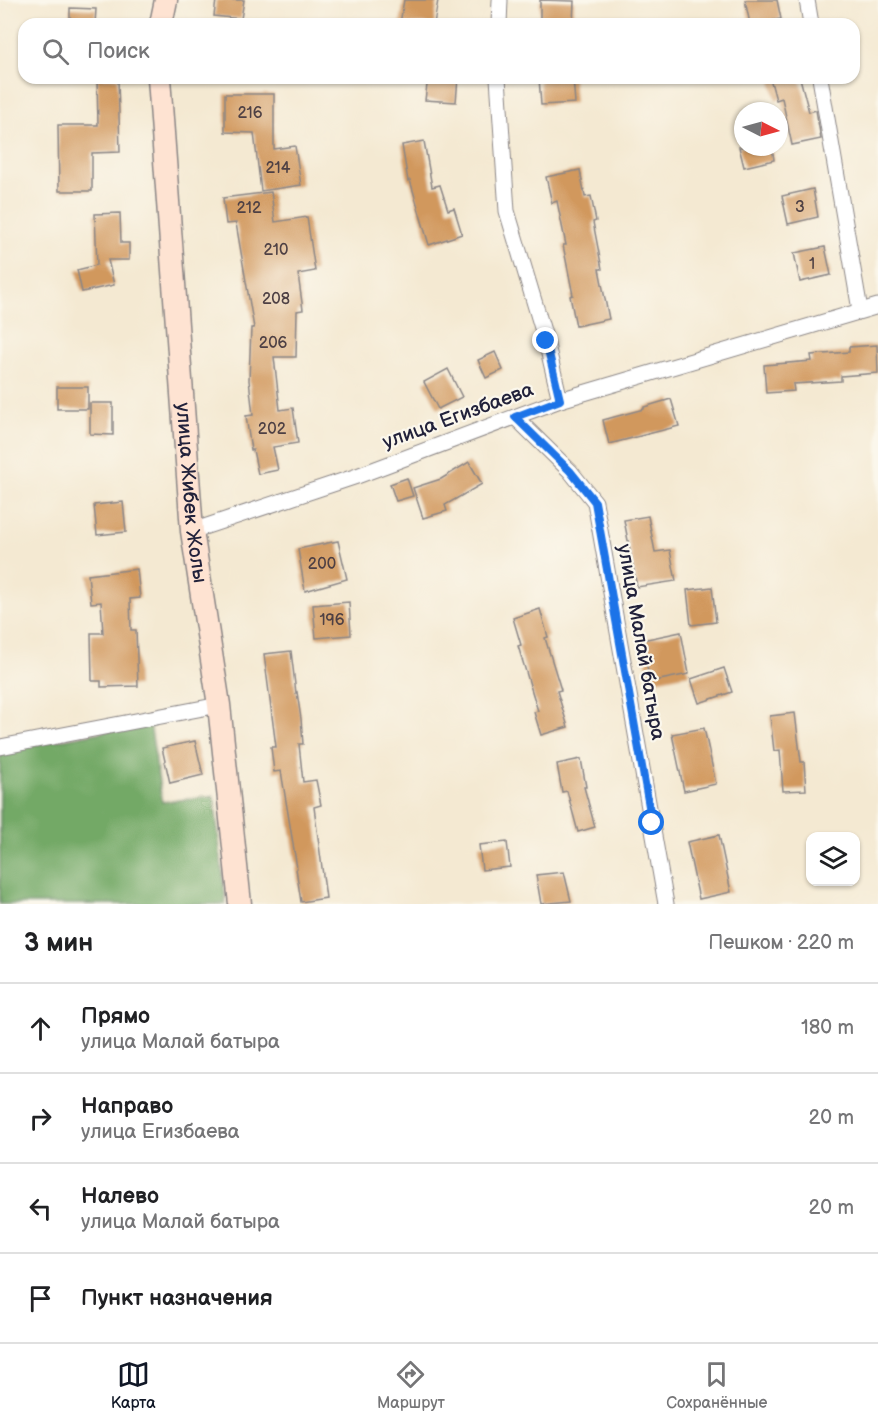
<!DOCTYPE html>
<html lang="ru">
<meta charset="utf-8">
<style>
:root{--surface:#fff;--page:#f2f2f2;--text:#202124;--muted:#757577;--line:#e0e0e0;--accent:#111827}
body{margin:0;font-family:"Balsamiq Sans",sans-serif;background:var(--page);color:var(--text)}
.controls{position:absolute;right:18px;bottom:18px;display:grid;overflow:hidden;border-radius:12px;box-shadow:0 2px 4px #0004}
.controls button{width:54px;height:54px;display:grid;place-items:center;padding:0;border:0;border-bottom:2px solid var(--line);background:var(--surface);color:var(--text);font:30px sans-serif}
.compass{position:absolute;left:734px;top:102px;width:54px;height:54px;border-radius:50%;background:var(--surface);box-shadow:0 2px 4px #0004;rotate:96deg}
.stop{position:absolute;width:18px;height:18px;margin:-14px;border:4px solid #1a73e8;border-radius:50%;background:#fff}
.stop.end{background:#1a73e8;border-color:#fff;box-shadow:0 2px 6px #0008}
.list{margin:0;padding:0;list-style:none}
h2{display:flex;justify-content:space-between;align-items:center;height:78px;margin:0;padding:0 24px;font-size:26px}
h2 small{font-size:20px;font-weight:400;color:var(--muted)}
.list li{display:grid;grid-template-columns:39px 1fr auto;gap:18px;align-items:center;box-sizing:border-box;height:90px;padding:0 24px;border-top:2px solid var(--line)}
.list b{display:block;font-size:22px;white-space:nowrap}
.list p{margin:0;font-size:20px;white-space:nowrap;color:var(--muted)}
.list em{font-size:20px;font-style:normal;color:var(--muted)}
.icon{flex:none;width:33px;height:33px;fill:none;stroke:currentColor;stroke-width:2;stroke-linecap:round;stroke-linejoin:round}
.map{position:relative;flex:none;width:878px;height:904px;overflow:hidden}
.search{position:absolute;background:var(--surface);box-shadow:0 2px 4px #0004;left:18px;right:18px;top:18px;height:66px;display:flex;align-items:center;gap:15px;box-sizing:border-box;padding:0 21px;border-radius:18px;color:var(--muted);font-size:22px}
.sheet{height:438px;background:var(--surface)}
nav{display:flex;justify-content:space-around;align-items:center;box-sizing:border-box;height:84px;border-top:2px solid var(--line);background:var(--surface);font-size:16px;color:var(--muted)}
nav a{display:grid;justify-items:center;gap:3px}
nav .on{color:var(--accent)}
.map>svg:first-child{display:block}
.forest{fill:#73a966;stroke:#4a6650;stroke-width:1.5}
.building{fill:#d1985d}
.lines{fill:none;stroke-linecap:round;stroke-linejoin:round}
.minor-casing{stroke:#8b8686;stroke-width:17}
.secondary-casing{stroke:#8b8686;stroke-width:25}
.minor{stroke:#fff;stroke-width:15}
.secondary{stroke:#fee3d2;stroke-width:22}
.route{stroke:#1a73e8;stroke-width:8}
.labels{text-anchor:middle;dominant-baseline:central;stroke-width:4.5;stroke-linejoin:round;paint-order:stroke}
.number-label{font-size:16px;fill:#4e4044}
.street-label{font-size:20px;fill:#22223b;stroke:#fbf7ec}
</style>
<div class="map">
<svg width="878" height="904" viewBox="0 0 878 904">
<rect width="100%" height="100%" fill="#fbf7ec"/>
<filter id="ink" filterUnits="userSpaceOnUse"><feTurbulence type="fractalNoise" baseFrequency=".0167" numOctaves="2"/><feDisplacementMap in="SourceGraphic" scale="12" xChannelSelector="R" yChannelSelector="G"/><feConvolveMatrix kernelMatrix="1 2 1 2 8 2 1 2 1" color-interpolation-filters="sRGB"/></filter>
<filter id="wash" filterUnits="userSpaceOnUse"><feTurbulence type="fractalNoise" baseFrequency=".008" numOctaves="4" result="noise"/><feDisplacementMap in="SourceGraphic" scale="24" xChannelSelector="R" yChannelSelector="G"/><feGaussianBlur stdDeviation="1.35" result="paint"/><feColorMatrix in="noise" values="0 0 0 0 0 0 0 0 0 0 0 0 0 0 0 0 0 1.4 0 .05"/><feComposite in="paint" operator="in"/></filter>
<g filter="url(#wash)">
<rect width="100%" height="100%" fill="#f4e9d2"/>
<path class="forest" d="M 150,723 L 162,802 L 214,796 L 226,904 L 0,904 L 0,751 Z"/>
<g id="blocks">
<g class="building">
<path d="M 216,0 L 244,0 L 241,19 L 214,16 Z"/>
<path d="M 404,0 L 438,0 L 434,24 L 400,24 Z"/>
<path d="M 540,0 L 574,1 L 573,24 L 540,24 Z"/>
<path d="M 745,0 L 777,0 L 781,19 L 750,24 Z"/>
<path d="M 70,8 L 96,9 L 95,24 L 70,24 Z"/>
<path d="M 97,78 L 118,78 L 120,152 L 92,153 L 92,191 L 59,191 L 58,125 L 98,125 Z"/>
<path d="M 428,78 L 458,78 L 456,102 L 425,100 Z"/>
<path d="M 539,78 L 573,78 L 575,103 L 541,105 Z"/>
<path d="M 770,78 L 800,78 L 809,112 L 816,110 L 821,139 L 792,145 L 782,98 L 776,100 Z"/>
<path d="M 225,94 L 274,94 L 274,149 L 295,146 L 301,185 L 261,191 L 254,133 L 225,132 Z"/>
<path d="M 424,141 L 432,187 L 440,185 L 448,210 L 454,208 L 462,234 L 429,245 L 410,180 L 408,181 L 402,145 Z"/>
<path d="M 739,147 L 772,147 L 774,160 L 744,167 Z"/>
<path d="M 580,170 L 585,197 L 591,196 L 596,221 L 593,222 L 602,269 L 599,269 L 609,319 L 576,326 L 570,296 L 573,295 L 563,245 L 566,245 L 557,201 L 552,203 L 546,177 Z"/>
<path d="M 813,189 L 818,217 L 788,224 L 782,196 Z"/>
<path d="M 271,192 L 275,222 L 307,217 L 315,271 L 298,274 L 303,310 L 297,311 L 296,357 L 274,357 L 280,410 L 293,408 L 298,443 L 273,447 L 278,470 L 258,474 L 253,450 L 251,450 L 246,416 L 253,415 L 249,380 L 251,328 L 254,328 L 236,223 L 226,224 L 223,198 Z"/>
<path d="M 120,213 L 121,243 L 129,243 L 129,260 L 108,260 L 114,285 L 82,292 L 77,270 L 97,265 L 95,214 Z"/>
<path d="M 825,247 L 831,275 L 800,282 L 794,253 Z"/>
<path d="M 877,345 L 878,373 L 841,376 L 841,381 L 793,384 L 794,391 L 766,393 L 764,365 L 812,361 L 811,355 L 849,352 L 849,347 Z"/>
<path d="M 495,352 L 503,370 L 486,378 L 478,360 Z"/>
<path d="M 448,369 L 462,397 L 438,409 L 424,382 Z"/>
<rect x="57" y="387" width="31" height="22"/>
<path d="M 671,399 L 679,426 L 609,444 L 603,420 L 644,409 L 644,407 Z"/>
<path d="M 90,403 L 113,403 L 113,435 L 90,434 Z"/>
<path d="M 469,462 L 482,484 L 445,505 L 447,511 L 423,518 L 413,488 L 441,479 Z"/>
<path d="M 407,478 L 413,496 L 396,501 L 390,484 Z"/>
<path d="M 123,502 L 126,532 L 97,535 L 94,505 Z"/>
<path d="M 648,516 L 655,552 L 670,550 L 676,581 L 637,587 L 624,520 Z"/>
<path d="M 338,541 L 347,579 L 305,591 L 298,549 Z"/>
<path d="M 137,569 L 140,598 L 130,599 L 131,630 L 136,630 L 138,686 L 101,687 L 101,681 L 92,681 L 91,633 L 103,633 L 101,602 L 91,603 L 88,575 Z"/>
<path d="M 712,587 L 716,622 L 691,625 L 687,590 Z"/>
<path d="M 349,602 L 351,635 L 316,638 L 313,605 Z"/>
<path d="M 540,609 L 548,637 L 545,638 L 561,690 L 557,691 L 568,727 L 541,735 L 534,712 L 538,711 L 518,646 L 521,645 L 513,618 Z"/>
<path d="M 681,632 L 689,674 L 650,682 L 642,640 Z"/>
<path d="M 291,651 L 296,693 L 297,692 L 301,719 L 303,744 L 299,744 L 303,782 L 316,780 L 321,805 L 314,807 L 326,898 L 301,902 L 296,868 L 297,868 L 281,771 L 274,772 L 271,747 L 276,747 L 264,654 Z"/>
<path d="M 724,668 L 732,692 L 699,703 L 691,679 Z"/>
<path d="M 795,713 L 801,762 L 804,762 L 806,790 L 783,791 L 780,750 L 774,751 L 770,716 Z"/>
<path d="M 704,728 L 716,784 L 684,791 L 672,734 Z"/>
<path d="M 195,741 L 203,775 L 170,783 L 162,748 Z"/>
<path d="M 581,759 L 586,787 L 584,787 L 595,827 L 578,832 L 567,791 L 562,792 L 557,764 Z"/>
<path d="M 719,835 L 731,892 L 699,899 L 687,842 Z"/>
<path d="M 507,842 L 510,867 L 482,870 L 479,845 Z"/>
<path d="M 564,872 L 571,901 L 541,904 L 536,875 Z"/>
</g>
</g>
</g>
<g filter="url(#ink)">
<use href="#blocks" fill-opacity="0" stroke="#8b8686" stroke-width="1.5"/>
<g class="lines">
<defs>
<g id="minor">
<path d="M 807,0 L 811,24"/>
<path d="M 499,24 L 500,0"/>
<path d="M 498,78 L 507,211 L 546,341 L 560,400"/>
<path d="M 820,78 L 860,310"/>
<path d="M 515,417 L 570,471 L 595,502 L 666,904"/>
<path d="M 192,531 L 357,476 L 560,400 L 878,306"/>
<path d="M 0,747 L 219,705"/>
</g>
<g id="secondary">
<path d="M 161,24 L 166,0"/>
<path id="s1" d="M 159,78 L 192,531 L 219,705 L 240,904"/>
</g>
</defs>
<use href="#minor" class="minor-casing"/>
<use href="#secondary" class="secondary-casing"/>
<use href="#minor" class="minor"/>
<use href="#secondary" class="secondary"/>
</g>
</g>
<g class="lines" filter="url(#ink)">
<path class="route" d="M 546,341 L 560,400 L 515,417 L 570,471 L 595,502 L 652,823"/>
</g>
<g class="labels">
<g class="number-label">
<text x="250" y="113">216</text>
<text x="278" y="168">214</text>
<text x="800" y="207">3</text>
<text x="249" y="208">212</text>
<text x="276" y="250">210</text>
<text x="812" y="264">1</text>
<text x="276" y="299">208</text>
<text x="273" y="343">206</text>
<text x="272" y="429">202</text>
<text x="322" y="564">200</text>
<text x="332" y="620">196</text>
</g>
<g class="street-label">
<text transform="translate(458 416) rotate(-20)">улица Егизбаева</text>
<text stroke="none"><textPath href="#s1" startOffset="416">улица Жибек Жолы</textPath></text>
<text transform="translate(641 642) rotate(80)">улица Малай батыра</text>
</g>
</g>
</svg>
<div class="controls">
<button><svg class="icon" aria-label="layers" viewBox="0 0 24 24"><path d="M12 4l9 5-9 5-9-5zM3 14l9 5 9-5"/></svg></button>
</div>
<svg class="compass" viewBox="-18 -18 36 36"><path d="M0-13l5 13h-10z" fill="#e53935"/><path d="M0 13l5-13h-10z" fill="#757577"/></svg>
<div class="stop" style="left:652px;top:823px"></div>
<div class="stop end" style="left:546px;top:341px"></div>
<div class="search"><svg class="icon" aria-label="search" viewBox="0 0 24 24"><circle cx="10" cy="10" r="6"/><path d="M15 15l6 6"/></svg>Поиск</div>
</div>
<section class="sheet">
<h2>3 мин<small>Пешком · 220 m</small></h2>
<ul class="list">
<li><svg class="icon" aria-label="ahead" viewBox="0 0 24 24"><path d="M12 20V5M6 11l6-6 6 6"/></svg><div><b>Прямо</b><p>улица Малай батыра</p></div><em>180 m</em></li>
<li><svg class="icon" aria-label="right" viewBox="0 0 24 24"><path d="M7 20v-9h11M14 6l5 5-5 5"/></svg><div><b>Направо</b><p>улица Егизбаева</p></div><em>20 m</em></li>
<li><svg class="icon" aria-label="left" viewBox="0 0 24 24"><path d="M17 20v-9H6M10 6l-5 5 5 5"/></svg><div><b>Налево</b><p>улица Малай батыра</p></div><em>20 m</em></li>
<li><svg class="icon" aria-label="arrive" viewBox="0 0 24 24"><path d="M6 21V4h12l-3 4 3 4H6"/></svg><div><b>Пункт назначения</b></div></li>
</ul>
</section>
<nav>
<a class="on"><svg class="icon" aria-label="map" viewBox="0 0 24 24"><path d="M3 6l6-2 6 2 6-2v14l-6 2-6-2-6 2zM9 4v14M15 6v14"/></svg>Карта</a>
<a><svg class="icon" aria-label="directions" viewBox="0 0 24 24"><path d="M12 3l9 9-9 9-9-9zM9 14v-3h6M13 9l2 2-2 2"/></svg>Маршрут</a>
<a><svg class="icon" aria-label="saved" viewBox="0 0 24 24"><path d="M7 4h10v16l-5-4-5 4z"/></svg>Сохранённые</a>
</nav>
